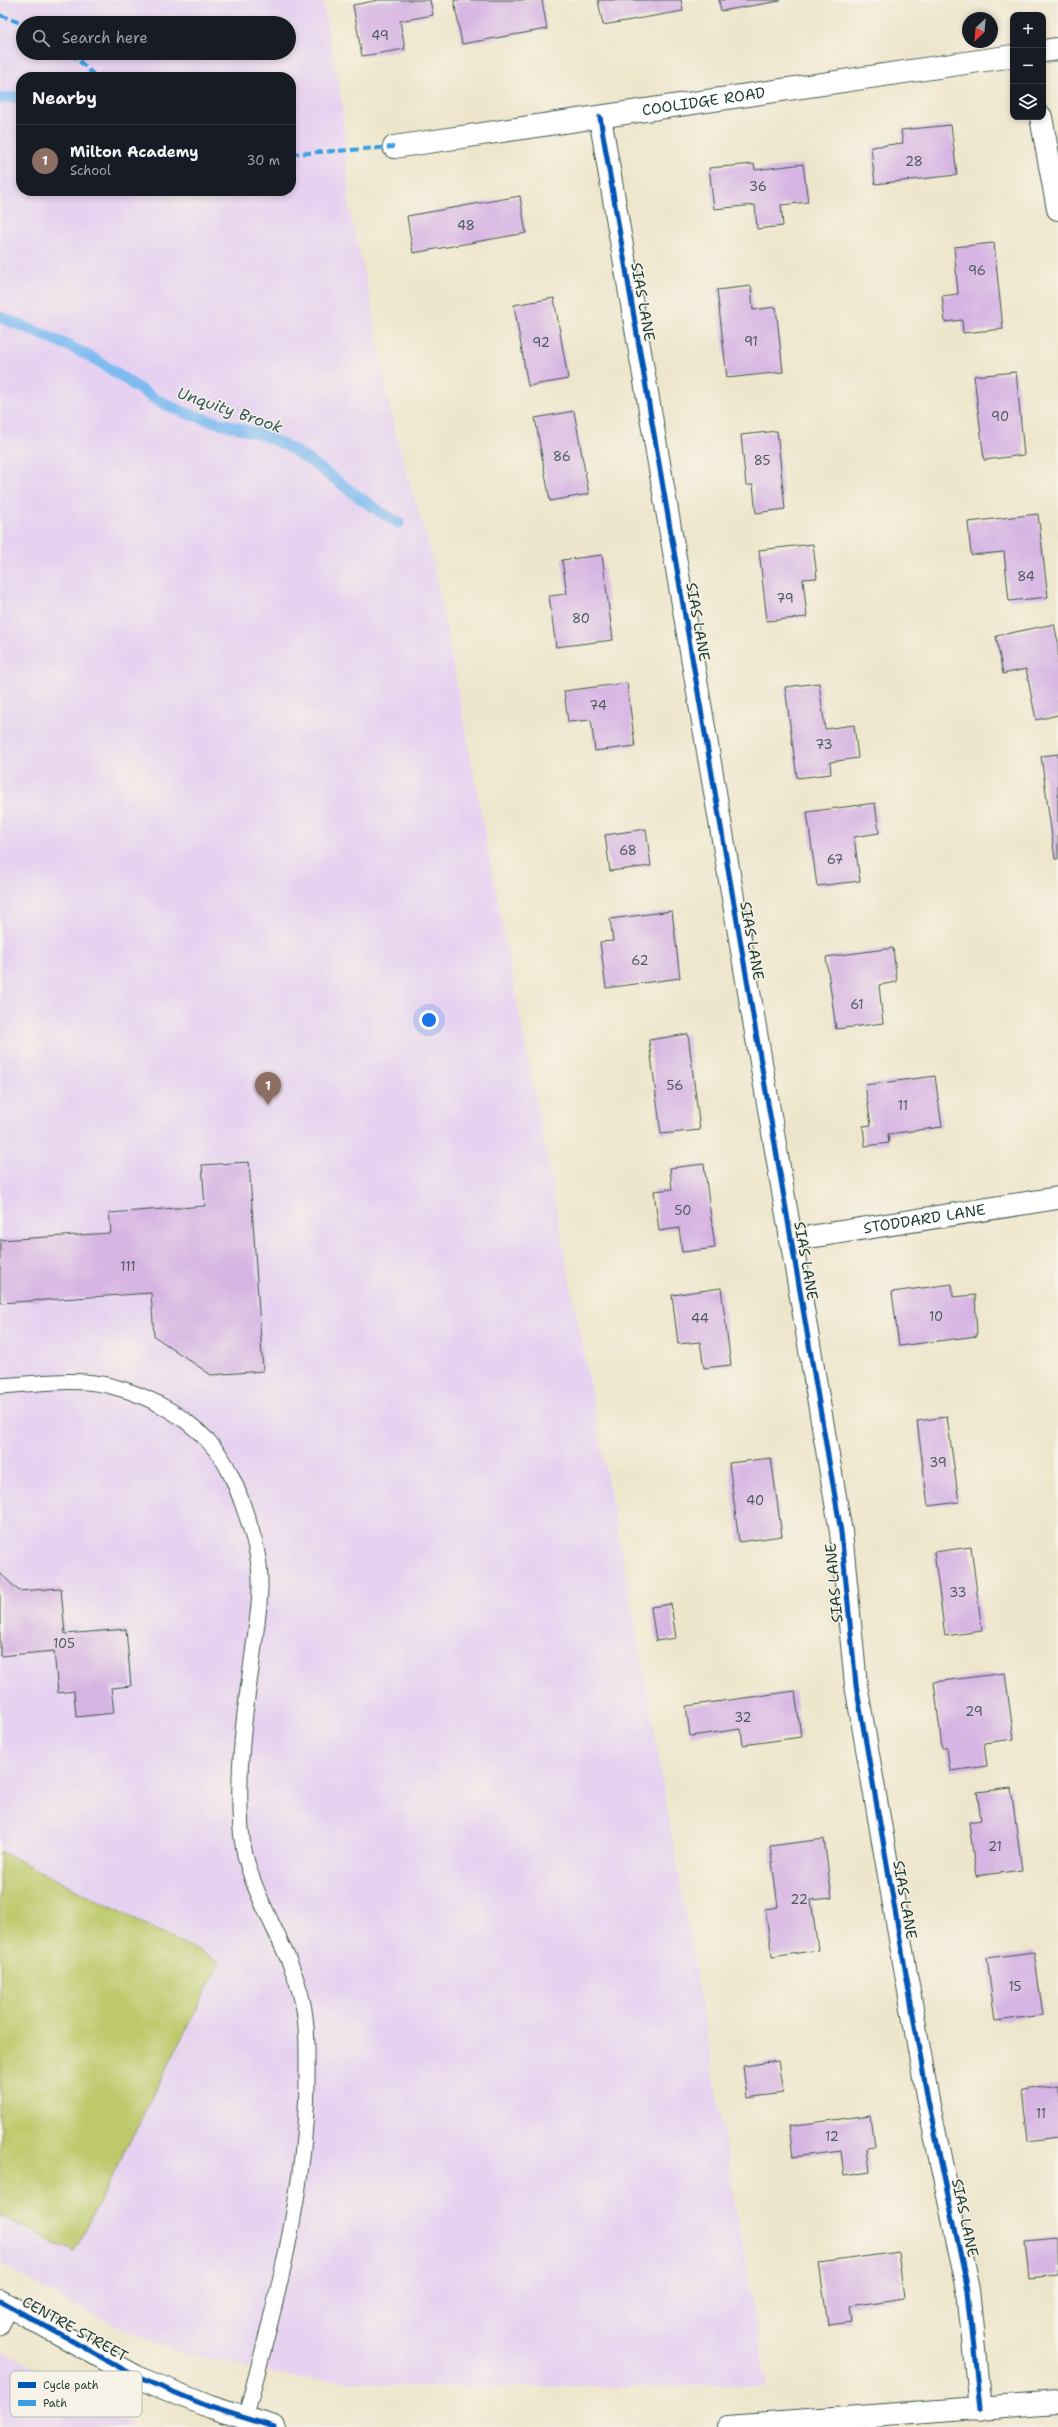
<!DOCTYPE html>
<meta charset="utf-8">
<style>
:root{--surface:#171b24;--page:#242831;--text:#f1f3f6;--muted:#9ea1a6;--line:#363941;--accent:#c8321e}
body{margin:0;font-family:"Shantell Sans",sans-serif;background:var(--page);color:var(--text)}
.controls{position:absolute;right:12px;top:12px;display:grid;overflow:hidden;border-radius:8px;box-shadow:0 2px 6px #0003}
.controls button{width:36px;height:36px;display:grid;place-items:center;padding:0;border:0;border-bottom:1px solid var(--line);background:var(--surface);color:var(--text);font:20px sans-serif}
.compass{position:absolute;left:962px;top:12px;width:36px;height:36px;border-radius:50%;background:var(--surface);box-shadow:0 2px 6px #0003;rotate:206deg}
.you{position:absolute;left:429px;top:1020px;width:14px;height:14px;margin:-10px;border:3px solid #fff;border-radius:50%;background:#1a73e8;box-shadow:0 0 0 6px #1a73e833}
.badge{display:grid;place-items:center;width:26px;height:26px;border-radius:50%;background:var(--accent);color:#fff;font-size:13px;font-weight:700}
.pin{position:absolute;translate:-50% -33px;filter:drop-shadow(0 1px 2px #0008)}
.pin::after{content:'';position:absolute;top:21px;width:14px;height:12px;background:inherit;clip-path:polygon(0 0,100% 0,50% 100%)}
.list{margin:0;padding:0;list-style:none}
h2{display:flex;justify-content:space-between;align-items:center;height:52px;margin:0;padding:0 16px;font-size:17px}
h2 small{font-size:13px;font-weight:400;color:var(--muted)}
.list li{display:grid;grid-template-columns:26px 1fr auto;gap:12px;align-items:center;box-sizing:border-box;height:72px;padding:0 16px;border-top:1px solid var(--line)}
.list b{display:block;font-size:15px;white-space:nowrap}
.list p{margin:0;font-size:13px;white-space:nowrap;color:var(--muted)}
.list em{font-size:13px;font-style:normal;color:var(--muted)}
.icon{flex:none;width:22px;height:22px;fill:none;stroke:currentColor;stroke-width:2;stroke-linecap:round;stroke-linejoin:round}
.map{position:relative;flex:none;width:1058px;height:2427px;overflow:hidden}
.search{position:absolute;background:var(--surface);box-shadow:0 2px 6px #0003;left:16px;top:16px;width:280px;height:44px;display:flex;align-items:center;gap:10px;box-sizing:border-box;padding:0 14px;border-radius:22px;color:var(--muted);font-size:15px}
.panel{position:absolute;background:var(--surface);box-shadow:0 2px 6px #0003;left:16px;top:72px;width:280px;height:124px;border-radius:16px}
.map>svg:first-child{display:block}
.built{fill:#e6d2f0;fill-rule:evenodd}
.green{fill:#bdc96b;stroke:#6e8350}
.lines{fill:none;stroke-linecap:round;stroke-linejoin:round}
.stream{stroke:#7ebbf1;stroke-width:11}
.building{fill:#d6b4e3}
.lane-casing{stroke:#3e564b;stroke-width:17}
.street-casing{stroke:#3e564b;stroke-width:24}
.secondary-casing{stroke:#3e564b;stroke-width:24}
.lane{stroke:#fff;stroke-width:15}
.street{stroke:#fff;stroke-width:22}
.secondary{stroke:#fff;stroke-width:22}
.quiet{stroke:#3c9ee2;stroke-width:4;stroke-dasharray:8 4;stroke-linecap:butt}
.cycleway-casing{stroke:#f7f3e8;stroke-width:8}
.cycleway{stroke:#0057b8;stroke-width:5}
.labels{text-anchor:middle;dominant-baseline:central;stroke-width:3;stroke-linejoin:round;paint-order:stroke}
.number-label{font-size:13px;fill:#4d5b60}
.street-label{font-size:15px;fill:#1f3d34;stroke:#f7f3e8}
.water-label{font-size:16px;font-style:italic;fill:#375c63;stroke:#f7f3e8}
.key{fill:#f7f3e8;stroke:#b6bcb2;stroke-width:1}
.key-label{font-size:11px;fill:#1f3d34}
</style>
<div class="map">
<svg width="1058" height="2427" viewBox="0 0 1058 2427">
<rect width="100%" height="100%" fill="#f7f3e8"/>
<filter id="ink" filterUnits="userSpaceOnUse"><feTurbulence type="fractalNoise" baseFrequency=".025" numOctaves="2"/><feDisplacementMap in="SourceGraphic" scale="8" xChannelSelector="R" yChannelSelector="G"/><feConvolveMatrix kernelMatrix="1 2 1 2 8 2 1 2 1" color-interpolation-filters="sRGB"/></filter>
<filter id="wash" filterUnits="userSpaceOnUse"><feTurbulence type="fractalNoise" baseFrequency=".012" numOctaves="4" result="noise"/><feDisplacementMap in="SourceGraphic" scale="16" xChannelSelector="R" yChannelSelector="G"/><feGaussianBlur stdDeviation="0.9" result="paint"/><feColorMatrix in="noise" values="0 0 0 0 0 0 0 0 0 0 0 0 0 0 0 0 0 1.4 0 .05"/><feComposite in="paint" operator="in"/></filter>
<g filter="url(#wash)">
<rect width="100%" height="100%" fill="#eee6cc"/>
<g class="built">
<path d="M 0,0 L 322,0 L 342,103 L 350,213 L 370,297 L 394,430 L 433,559 L 640,1650 L 767,2386 L 415,2387 L 295,2377 L 182,2353 L 141,2338 L 55,2295 L 0,2264 ZM 23,23 L 289,23 L 289,53 L 23,53 ZM 21,77 L 291,77 L 291,191 L 21,191 Z"/>
<path d="M 0,2350 L 79,2390 L 133,2427 L 0,2427 Z"/>
</g>
<path class="green" d="M 0,1851 L 220,1962 L 74,2252 L 0,2215 Z"/>
<g class="lines">
<g class="stream">
<path d="M 0,98 L 16,97 L 21,99"/>
<path d="M 0,317 C 30,329 61,341 89,356 C 115,370 137,390 163,403 C 201,423 246,425 284,445 C 325,467 358,501 399,523"/>
</g>
</g>
<g id="blocks">
<g class="building">
<path d="M 379,0 L 430,0 L 433,15 L 400,21 L 405,49 L 362,56 L 353,5 Z"/>
<path d="M 454,0 L 542,0 L 547,29 L 462,44 Z"/>
<path d="M 598,0 L 681,0 L 683,11 L 603,25 Z"/>
<path d="M 719,0 L 780,0 L 780,1 L 721,11 Z"/>
<path d="M 951,125 L 957,175 L 875,184 L 871,147 L 903,143 L 901,130 Z"/>
<path d="M 754,164 L 755,170 L 803,164 L 808,202 L 781,205 L 783,226 L 757,229 L 755,205 L 714,209 L 709,168 Z"/>
<path d="M 520,196 L 526,233 L 413,253 L 407,216 Z"/>
<path d="M 994,243 L 1003,329 L 963,333 L 962,320 L 945,322 L 942,296 L 958,294 L 954,247 Z"/>
<path d="M 751,286 L 753,310 L 776,307 L 783,372 L 727,378 L 717,290 Z"/>
<path d="M 554,298 L 568,379 L 528,386 L 514,305 Z"/>
<path d="M 1016,372 L 1024,455 L 984,460 L 974,376 Z"/>
<path d="M 574,411 L 589,494 L 550,501 L 535,418 Z"/>
<path d="M 777,431 L 785,509 L 756,513 L 753,485 L 746,485 L 741,435 Z"/>
<path d="M 1038,514 L 1048,597 L 1009,601 L 1004,552 L 971,555 L 968,522 Z"/>
<path d="M 813,544 L 817,578 L 803,579 L 807,617 L 767,621 L 759,550 Z"/>
<path d="M 602,555 L 613,640 L 556,647 L 549,596 L 567,594 L 562,560 Z"/>
<path d="M 1054,624 L 1058,642 L 1058,715 L 1036,720 L 1026,669 L 1003,674 L 996,636 Z"/>
<path d="M 627,683 L 635,746 L 595,751 L 591,720 L 568,722 L 564,691 Z"/>
<path d="M 819,683 L 825,729 L 854,725 L 858,758 L 830,762 L 831,774 L 797,778 L 785,687 Z"/>
<path d="M 1058,754 L 1058,859 L 1055,859 L 1041,756 Z"/>
<path d="M 875,803 L 879,833 L 854,837 L 860,881 L 817,886 L 807,812 Z"/>
<path d="M 646,829 L 651,866 L 610,871 L 605,835 Z"/>
<path d="M 672,911 L 680,978 L 606,988 L 600,942 L 613,941 L 610,919 Z"/>
<path d="M 893,948 L 897,982 L 879,985 L 883,1023 L 836,1029 L 826,957 Z"/>
<path d="M 688,1034 L 700,1130 L 661,1134 L 649,1040 Z"/>
<path d="M 935,1076 L 942,1127 L 888,1134 L 889,1143 L 865,1146 L 863,1126 L 871,1125 L 865,1085 Z"/>
<path d="M 249,1162 L 263,1371 L 211,1375 L 154,1336 L 151,1293 L 0,1303 L 0,1240 L 111,1233 L 109,1213 L 205,1206 L 202,1165 Z"/>
<path d="M 704,1164 L 715,1248 L 682,1252 L 679,1228 L 659,1231 L 654,1191 L 672,1189 L 670,1168 Z"/>
<path d="M 952,1284 L 953,1297 L 975,1295 L 977,1336 L 899,1346 L 892,1292 Z"/>
<path d="M 721,1288 L 731,1365 L 704,1368 L 700,1342 L 678,1344 L 672,1295 Z"/>
<path d="M 947,1417 L 959,1502 L 928,1506 L 917,1421 Z"/>
<path d="M 771,1458 L 782,1536 L 739,1542 L 729,1463 Z"/>
<path d="M 971,1547 L 982,1631 L 945,1636 L 934,1552 Z"/>
<path d="M 0,1573 L 19,1591 L 61,1588 L 65,1634 L 126,1629 L 131,1686 L 111,1688 L 114,1713 L 76,1717 L 74,1691 L 58,1693 L 54,1651 L 0,1656 Z"/>
<path d="M 671,1604 L 676,1638 L 656,1641 L 651,1607 Z"/>
<path d="M 1005,1673 L 1014,1739 L 984,1743 L 987,1766 L 950,1771 L 947,1748 L 942,1748 L 934,1682 Z"/>
<path d="M 795,1691 L 801,1737 L 743,1745 L 741,1729 L 690,1736 L 686,1706 Z"/>
<path d="M 1011,1788 L 1022,1870 L 976,1876 L 969,1822 L 981,1820 L 977,1792 Z"/>
<path d="M 824,1839 L 832,1898 L 811,1900 L 818,1950 L 772,1957 L 765,1909 L 778,1907 L 770,1846 Z"/>
<path d="M 1034,1952 L 1043,2015 L 995,2021 L 987,1958 Z"/>
<path d="M 778,2061 L 783,2093 L 747,2098 L 743,2066 Z"/>
<path d="M 1058,2085 L 1058,2137 L 1028,2141 L 1022,2090 Z"/>
<path d="M 870,2115 L 874,2147 L 867,2148 L 870,2172 L 844,2176 L 841,2151 L 793,2157 L 789,2126 Z"/>
<path d="M 1058,2238 L 1058,2275 L 1029,2278 L 1025,2241 Z"/>
<path d="M 898,2252 L 904,2298 L 850,2306 L 852,2322 L 828,2325 L 819,2263 Z"/>
</g>
</g>
</g>
<g filter="url(#ink)">
<use href="#blocks" fill-opacity="0" stroke="#3e564b" stroke-width="1"/>
<g class="lines">
<defs>
<g id="lane">
<path d="M 0,1386 C 36,1384 76,1377 111,1386 C 152,1396 194,1420 219,1454 C 231,1471 238,1491 245,1511 C 254,1537 261,1561 260,1589 C 259,1616 254,1643 251,1669 C 243,1723 237,1775 241,1830 C 246,1893 290,1943 303,2004 C 308,2030 307,2058 307,2084 C 305,2198 274,2310 245,2419"/>
<path d="M 0,2328 L 11,2307"/>
</g>
<g id="street">
<path d="M 1043,51 L 1058,49"/>
<path d="M 600,117 L 841,1532 L 856,1685 L 928,2101 L 968,2290 L 980,2409"/>
<path d="M 1041,117 L 1058,209"/>
<path id="s1" d="M 394,147 L 1013,56"/>
<path id="s2" d="M 790,1240 L 1058,1198"/>
</g>
<g id="secondary">
<path d="M 0,2301 L 137,2377 L 210,2407 L 274,2427"/>
<path d="M 728,2427 L 1058,2402"/>
</g>
</defs>
<use href="#lane" class="lane-casing"/>
<use href="#street" class="street-casing"/>
<use href="#secondary" class="secondary-casing"/>
<use href="#lane" class="lane"/>
<use href="#street" class="street"/>
<use href="#secondary" class="secondary"/>
<g class="quiet">
<path d="M 0,15 L 23,24"/>
<path d="M 71,53 L 96,77"/>
<path d="M 291,154 L 394,147"/>
</g>
<defs>
<g id="cycleway">
<path d="M 600,117 L 841,1532 L 856,1685 L 928,2101 L 968,2290 L 980,2409"/>
<path d="M 0,2301 L 137,2377 L 210,2407 L 274,2427"/>
</g>
</defs>
<use href="#cycleway" class="cycleway-casing"/>
<use href="#cycleway" class="cycleway"/>
</g>
</g>
<g class="labels">
<g class="number-label">
<text x="380" y="35">49</text>
<text x="914" y="161">28</text>
<text x="758" y="186">36</text>
<text x="466" y="225">48</text>
<text x="977" y="270">96</text>
<text x="751" y="341">91</text>
<text x="541" y="342">92</text>
<text x="1000" y="416">90</text>
<text x="562" y="456">86</text>
<text x="762" y="460">85</text>
<text x="1026" y="576">84</text>
<text x="785" y="598">79</text>
<text x="581" y="618">80</text>
<text x="598" y="705">74</text>
<text x="824" y="744">73</text>
<text x="628" y="850">68</text>
<text x="835" y="859">67</text>
<text x="640" y="960">62</text>
<text x="857" y="1004">61</text>
<text x="675" y="1085">56</text>
<text x="903" y="1105">11</text>
<text x="683" y="1210">50</text>
<text x="128" y="1266">111</text>
<text x="936" y="1316">10</text>
<text x="700" y="1318">44</text>
<text x="938" y="1462">39</text>
<text x="755" y="1500">40</text>
<text x="958" y="1592">33</text>
<text x="64" y="1643">105</text>
<text x="974" y="1711">29</text>
<text x="743" y="1717">32</text>
<text x="995" y="1846">21</text>
<text x="799" y="1899">22</text>
<text x="1015" y="1986">15</text>
<text x="1041" y="2113">11</text>
<text x="832" y="2136">12</text>
</g>
<g class="street-label">
<text stroke="none"><textPath href="#s1" startOffset="313">COOLIDGE ROAD</textPath></text>
<text transform="translate(643 302) rotate(80)">SIAS LANE</text>
<text transform="translate(698 622) rotate(80)">SIAS LANE</text>
<text transform="translate(752 941) rotate(80)">SIAS LANE</text>
<text stroke="none"><textPath href="#s2" startOffset="136">STODDARD LANE</textPath></text>
<text transform="translate(806 1261) rotate(80)">SIAS LANE</text>
<text transform="translate(834 1583) rotate(-95)">SIAS LANE</text>
<text transform="translate(905 1900) rotate(80)">SIAS LANE</text>
<text transform="translate(965 2218) rotate(78)">SIAS LANE</text>
<text transform="translate(75 2329) rotate(29)">CENTRE STREET</text>
</g>
<g class="water-label">
<text transform="translate(230 410) rotate(19)">Unquity Brook</text>
</g>
</g>
<rect x="10" y="2371" width="132" height="46" rx="6" class="key"/>
<rect x="18" y="2382" width="18" height="6" fill="#0057b8"/>
<rect x="18" y="2400" width="18" height="6" fill="#3c9ee2"/>
<g class="key-label">
<text x="43" y="2389">Cycle path</text>
<text x="43" y="2407">Path</text>
</g>
</svg>
<div class="controls">
<button>+</button>
<button>−</button>
<button><svg class="icon" aria-label="layers" viewBox="0 0 24 24"><path d="M12 4l9 5-9 5-9-5zM3 14l9 5 9-5"/></svg></button>
</div>
<svg class="compass" viewBox="-18 -18 36 36"><path d="M0-13l5 13h-10z" fill="#e53935"/><path d="M0 13l5-13h-10z" fill="#9ea1a6"/></svg>
<div class="you"></div>
<div class="pin badge" style="left:268px;top:1105px;background:#8d6e63">1</div>
<div class="search"><svg class="icon" aria-label="search" viewBox="0 0 24 24"><circle cx="10" cy="10" r="6"/><path d="M15 15l6 6"/></svg>Search here</div>
<section class="panel">
<h2>Nearby<small></small></h2>
<ul class="list">
<li><span class="badge" style="background:#8d6e63">1</span><div><b>Milton Academy</b><p>School</p></div><em>30 m</em></li>
</ul>
</section>
</div>
